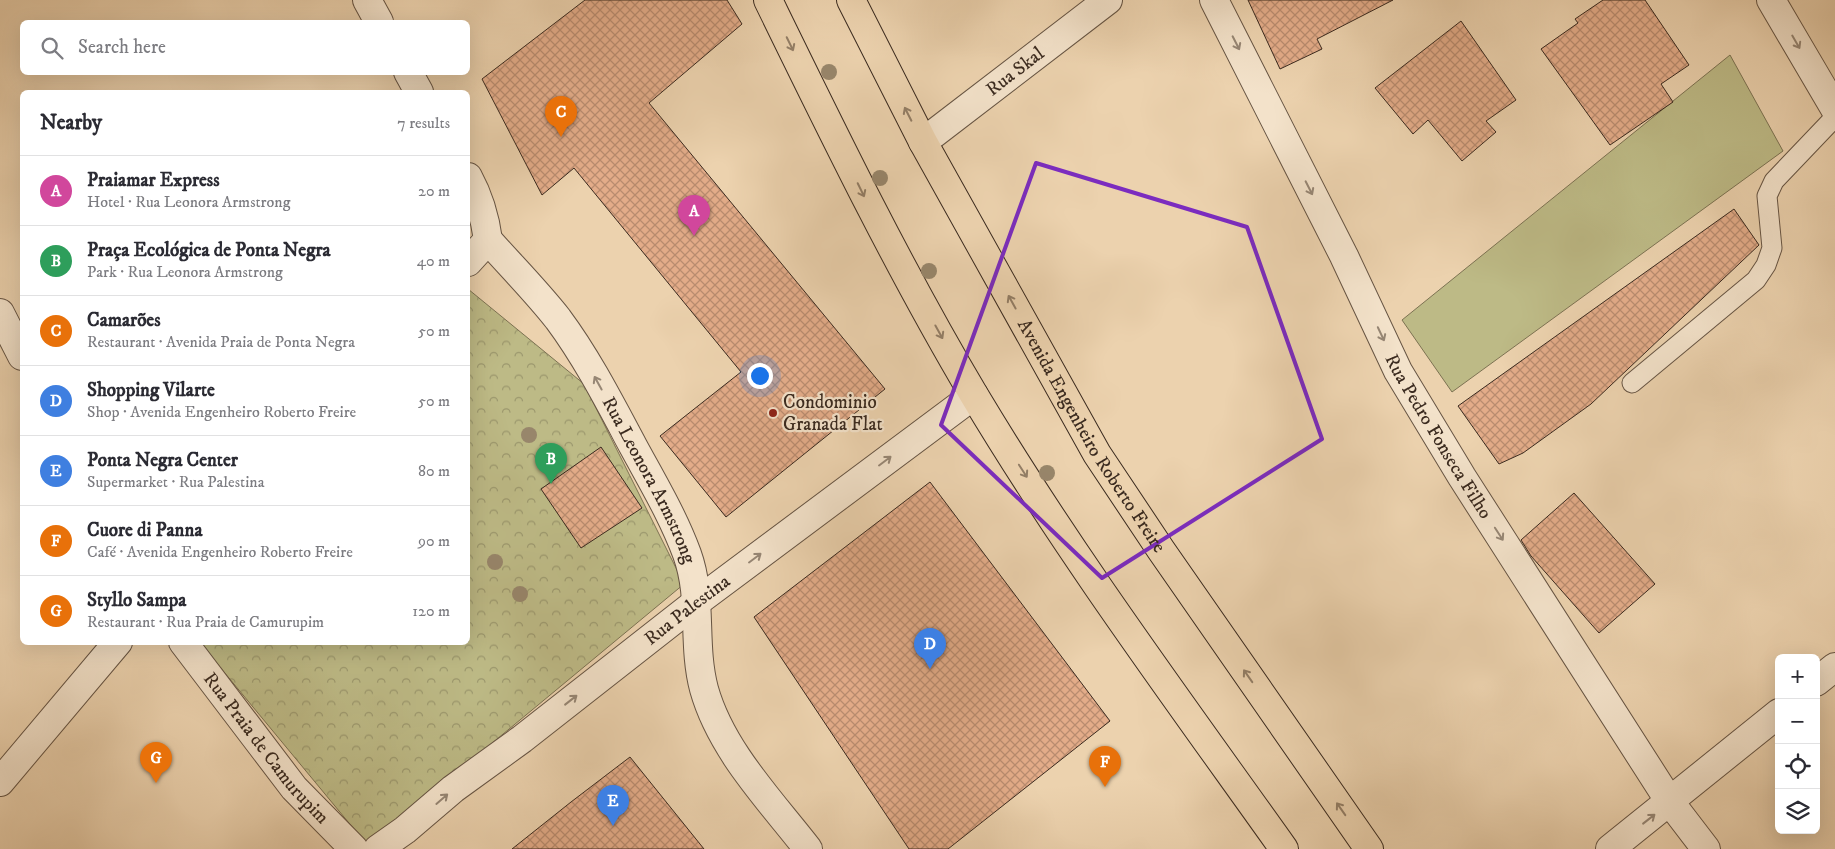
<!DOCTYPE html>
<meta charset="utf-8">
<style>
:root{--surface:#fff;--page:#f2f2f3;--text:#2b2b33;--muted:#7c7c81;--line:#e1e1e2;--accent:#db2777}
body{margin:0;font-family:"IM FELL DW Pica",serif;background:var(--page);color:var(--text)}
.controls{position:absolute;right:15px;bottom:15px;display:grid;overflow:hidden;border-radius:8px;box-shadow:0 5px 20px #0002}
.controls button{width:45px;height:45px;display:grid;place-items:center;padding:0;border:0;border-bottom:1px solid var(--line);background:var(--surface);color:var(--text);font:25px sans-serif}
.you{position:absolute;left:759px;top:375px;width:18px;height:18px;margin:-12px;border:4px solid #fff;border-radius:50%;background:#1a73e8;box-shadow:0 0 0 8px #1a73e833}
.badge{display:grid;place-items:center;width:32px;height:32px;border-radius:50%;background:var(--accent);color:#fff;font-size:16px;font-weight:700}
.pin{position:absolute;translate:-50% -41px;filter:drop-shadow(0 1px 2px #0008)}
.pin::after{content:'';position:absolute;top:26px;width:18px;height:15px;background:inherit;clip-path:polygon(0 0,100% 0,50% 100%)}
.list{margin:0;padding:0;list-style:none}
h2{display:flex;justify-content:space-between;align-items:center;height:65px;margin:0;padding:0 20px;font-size:21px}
h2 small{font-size:16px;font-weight:400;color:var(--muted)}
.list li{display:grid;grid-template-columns:32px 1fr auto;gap:15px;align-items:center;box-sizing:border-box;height:70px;padding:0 20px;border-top:1px solid var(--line)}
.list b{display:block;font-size:19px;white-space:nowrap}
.list p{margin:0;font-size:16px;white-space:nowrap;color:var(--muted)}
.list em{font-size:16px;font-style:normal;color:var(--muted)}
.icon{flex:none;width:28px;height:28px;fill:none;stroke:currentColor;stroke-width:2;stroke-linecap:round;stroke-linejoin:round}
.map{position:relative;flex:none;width:1835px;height:849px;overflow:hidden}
.search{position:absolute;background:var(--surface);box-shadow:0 5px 20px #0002;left:20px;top:20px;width:450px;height:55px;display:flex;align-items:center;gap:12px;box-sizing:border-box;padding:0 18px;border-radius:8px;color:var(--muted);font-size:19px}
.panel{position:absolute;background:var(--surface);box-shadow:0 5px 20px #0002;left:20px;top:90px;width:450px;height:555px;border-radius:8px}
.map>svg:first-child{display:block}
.grass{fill:#bdba86;stroke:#7c7252}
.park{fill:url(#park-crowns);stroke:#7c7252}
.building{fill:url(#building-cross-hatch);stroke:#3a2a1f}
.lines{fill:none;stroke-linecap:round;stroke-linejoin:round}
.lane-casing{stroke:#665443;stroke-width:21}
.street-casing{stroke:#665443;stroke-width:30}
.primary-casing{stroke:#3a2a1f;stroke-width:30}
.lane{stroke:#f3e2ca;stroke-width:19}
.street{stroke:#f3e2ca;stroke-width:28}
.primary{stroke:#ecd2ae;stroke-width:28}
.tree{fill:#98866b}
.oneway{stroke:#968674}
.oneway2{stroke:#937e66}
.marked{fill:none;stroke:#7b2cbf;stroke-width:4;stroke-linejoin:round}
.poi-dot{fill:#8f2418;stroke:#f3e2ca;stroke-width:2}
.labels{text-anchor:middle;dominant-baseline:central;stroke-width:4.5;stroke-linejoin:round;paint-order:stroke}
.street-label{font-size:19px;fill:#3a2a1f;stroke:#f3e2ca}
.poi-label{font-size:19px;fill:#3a2a1f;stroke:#f3e2ca;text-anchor:start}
</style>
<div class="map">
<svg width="1835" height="849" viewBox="0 0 1835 849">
<defs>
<pattern id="park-crowns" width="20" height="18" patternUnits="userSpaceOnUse" patternTransform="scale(1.25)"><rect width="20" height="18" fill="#bdba86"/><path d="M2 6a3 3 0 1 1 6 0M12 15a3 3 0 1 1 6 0" fill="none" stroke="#9b976d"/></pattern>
<pattern id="building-cross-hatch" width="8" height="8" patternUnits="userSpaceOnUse" patternTransform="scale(1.25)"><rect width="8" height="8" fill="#e3ac89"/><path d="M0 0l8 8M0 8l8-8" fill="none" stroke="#b98c6f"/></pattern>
</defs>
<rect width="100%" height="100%" fill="#ecd2ae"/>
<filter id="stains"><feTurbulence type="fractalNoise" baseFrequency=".004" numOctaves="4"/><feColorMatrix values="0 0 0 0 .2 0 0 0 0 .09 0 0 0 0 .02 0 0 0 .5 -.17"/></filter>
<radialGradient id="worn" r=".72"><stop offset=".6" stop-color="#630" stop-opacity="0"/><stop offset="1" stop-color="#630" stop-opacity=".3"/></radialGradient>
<path class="grass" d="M 1730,55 L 1783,151 L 1452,392 L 1402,320 Z"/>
<path class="park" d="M 468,289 L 584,384 L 684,584 L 368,846 L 200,643 L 468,642 Z"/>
<g class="building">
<path d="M 585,0 L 727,0 L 742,24 L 649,103 L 885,389 L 726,517 L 660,436 L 741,372 L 574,168 L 542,195 L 482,79 Z"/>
<path d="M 1248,0 L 1393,0 L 1317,39 L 1322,49 L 1280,69 Z"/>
<path d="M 1603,0 L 1645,0 L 1689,65 L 1661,84 L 1673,102 L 1610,145 L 1541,49 L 1578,23 L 1575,19 Z"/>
<path d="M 1461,21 L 1516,100 L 1486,121 L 1496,132 L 1462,161 L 1428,120 L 1413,134 L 1375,88 Z"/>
<path d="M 1734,209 L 1759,245 L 1591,404 L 1523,453 L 1499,464 L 1458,406 Z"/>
<path d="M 601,447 L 642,508 L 581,548 L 541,489 Z"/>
<path d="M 930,482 L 1110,721 L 948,849 L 909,849 L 754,617 Z"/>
<path d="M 1574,493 L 1655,584 L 1599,633 L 1531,556 L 1521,540 Z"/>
<path d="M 630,757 L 704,849 L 512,849 L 571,802 Z"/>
</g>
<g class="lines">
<defs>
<path id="lane" d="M 1632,383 L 1756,280 L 1766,265 L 1772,248 L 1767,196 L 1774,181 L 1835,117"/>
<g id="street">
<path d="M 367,0 L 379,22"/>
<path id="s1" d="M 1214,0 L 1344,256 L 1398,371 L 1462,477 L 1670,802 L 1706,849"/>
<path d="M 1771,0 L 1835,109"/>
<path d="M 408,72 L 419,92"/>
<path id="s2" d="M 923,142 L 1108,0"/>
<path d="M 468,177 C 479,197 485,217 488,240"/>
<path id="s3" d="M 488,240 C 511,266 536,291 558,319 C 587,358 610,403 633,446 C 652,481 673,516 687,554 C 703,598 692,644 704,689 C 721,750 770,800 808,849"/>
<path d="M 468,262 L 488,240"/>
<path d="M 0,313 L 22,356"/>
<path id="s4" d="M 183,642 L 294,788 L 354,849"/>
<path d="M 1816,682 L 1835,667"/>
<path d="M 0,782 L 118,642"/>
<path id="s5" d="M 378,849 L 405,830 L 453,789 L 522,739 L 698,601 L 974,395"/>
<path d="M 1610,849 L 1779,713"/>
</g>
<g id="primary">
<path d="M 768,0 C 833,133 898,267 974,395 C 1068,552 1178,700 1284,849"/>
<path id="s6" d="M 851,0 L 923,142 L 1097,454 L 1161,550 L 1369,849"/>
</g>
</defs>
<use href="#lane" class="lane-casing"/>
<use href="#street" class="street-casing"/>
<use href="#primary" class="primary-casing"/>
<use href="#lane" class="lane"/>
<use href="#street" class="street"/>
<use href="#primary" class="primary"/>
</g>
<g class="tree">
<circle cx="829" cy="72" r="8"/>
<circle cx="880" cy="178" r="8"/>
<circle cx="929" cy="271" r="8"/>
<circle cx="529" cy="435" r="8"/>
<circle cx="1047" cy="473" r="8"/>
<circle cx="495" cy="562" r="8"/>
<circle cx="520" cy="594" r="8"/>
</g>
<defs><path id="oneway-shaft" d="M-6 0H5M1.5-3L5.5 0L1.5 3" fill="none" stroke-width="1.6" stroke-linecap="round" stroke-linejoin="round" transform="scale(1.25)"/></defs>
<g class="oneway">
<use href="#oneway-shaft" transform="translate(1796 42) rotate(60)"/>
<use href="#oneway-shaft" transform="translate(1236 43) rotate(63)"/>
<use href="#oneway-shaft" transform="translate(1309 188) rotate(63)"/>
<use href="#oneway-shaft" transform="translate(1381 334) rotate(65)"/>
<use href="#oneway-shaft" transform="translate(598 383) rotate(-119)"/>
<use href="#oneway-shaft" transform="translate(885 461) rotate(-37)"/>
<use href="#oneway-shaft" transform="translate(1499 534) rotate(57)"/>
<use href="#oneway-shaft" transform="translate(755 558) rotate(-37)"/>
<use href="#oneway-shaft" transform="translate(571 700) rotate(-38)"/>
<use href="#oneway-shaft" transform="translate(442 799) rotate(-41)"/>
<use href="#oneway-shaft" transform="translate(1649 819) rotate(-38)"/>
</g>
<g class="oneway2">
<use href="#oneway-shaft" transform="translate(790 44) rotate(64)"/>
<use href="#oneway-shaft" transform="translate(908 114) rotate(-117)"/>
<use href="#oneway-shaft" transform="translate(861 190) rotate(64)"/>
<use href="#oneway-shaft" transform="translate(1012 302) rotate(-119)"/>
<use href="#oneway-shaft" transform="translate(939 332) rotate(61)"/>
<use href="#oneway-shaft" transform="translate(1023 471) rotate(57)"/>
<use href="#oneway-shaft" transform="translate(1248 676) rotate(-125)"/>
<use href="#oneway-shaft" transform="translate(1341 809) rotate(-125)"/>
</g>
<path class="marked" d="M 1036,163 L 1247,227 L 1322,439 L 1102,578 L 941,425 Z"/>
<circle class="poi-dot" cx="773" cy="413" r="5"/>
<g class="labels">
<g class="street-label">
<text stroke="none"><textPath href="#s2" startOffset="116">Rua Skal</textPath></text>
<text stroke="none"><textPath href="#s6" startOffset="498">Avenida Engenheiro Roberto Freire</textPath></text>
<text stroke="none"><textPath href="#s1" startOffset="491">Rua Pedro Fonseca Filho</textPath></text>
<text stroke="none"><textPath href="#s3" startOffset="291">Rua Leonora Armstrong</textPath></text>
<text stroke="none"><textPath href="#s5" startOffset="391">Rua Palestina</textPath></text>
<text stroke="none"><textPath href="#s4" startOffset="135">Rua Praia de Camurupim</textPath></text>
</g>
<g class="poi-label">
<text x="783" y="402">Condominio<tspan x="783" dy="22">Granada Flat</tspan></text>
</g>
</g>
<rect width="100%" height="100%" filter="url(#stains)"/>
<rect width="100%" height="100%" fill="url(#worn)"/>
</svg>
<div class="controls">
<button>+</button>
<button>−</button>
<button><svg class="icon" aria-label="locate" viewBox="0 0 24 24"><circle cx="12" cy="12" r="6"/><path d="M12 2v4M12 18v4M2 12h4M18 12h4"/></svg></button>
<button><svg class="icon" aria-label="layers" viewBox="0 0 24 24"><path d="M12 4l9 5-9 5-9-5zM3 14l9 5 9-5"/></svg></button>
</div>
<div class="you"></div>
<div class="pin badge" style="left:694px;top:236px;background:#d1479c">A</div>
<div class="pin badge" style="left:551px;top:484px;background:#2e9e5b">B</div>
<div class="pin badge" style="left:561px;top:137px;background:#e8710a">C</div>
<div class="pin badge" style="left:930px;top:669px;background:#3f7fe0">D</div>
<div class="pin badge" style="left:613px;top:826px;background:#3f7fe0">E</div>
<div class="pin badge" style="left:1105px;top:787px;background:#e8710a">F</div>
<div class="pin badge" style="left:156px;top:783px;background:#e8710a">G</div>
<div class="search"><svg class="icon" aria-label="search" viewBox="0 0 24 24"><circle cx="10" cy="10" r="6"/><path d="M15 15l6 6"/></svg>Search here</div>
<section class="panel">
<h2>Nearby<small>7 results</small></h2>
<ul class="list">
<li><span class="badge" style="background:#d1479c">A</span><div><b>Praiamar Express</b><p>Hotel · Rua Leonora Armstrong</p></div><em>20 m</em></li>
<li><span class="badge" style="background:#2e9e5b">B</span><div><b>Praça Ecológica de Ponta Negra</b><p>Park · Rua Leonora Armstrong</p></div><em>40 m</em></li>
<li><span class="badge" style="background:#e8710a">C</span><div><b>Camarões</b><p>Restaurant · Avenida Praia de Ponta Negra</p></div><em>50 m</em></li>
<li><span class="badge" style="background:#3f7fe0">D</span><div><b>Shopping Vilarte</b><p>Shop · Avenida Engenheiro Roberto Freire</p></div><em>50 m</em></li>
<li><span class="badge" style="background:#3f7fe0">E</span><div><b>Ponta Negra Center</b><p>Supermarket · Rua Palestina</p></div><em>80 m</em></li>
<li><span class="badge" style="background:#e8710a">F</span><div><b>Cuore di Panna</b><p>Café · Avenida Engenheiro Roberto Freire</p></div><em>90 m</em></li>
<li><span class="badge" style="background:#e8710a">G</span><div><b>Styllo Sampa</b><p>Restaurant · Rua Praia de Camurupim</p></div><em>120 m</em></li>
</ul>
</section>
</div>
